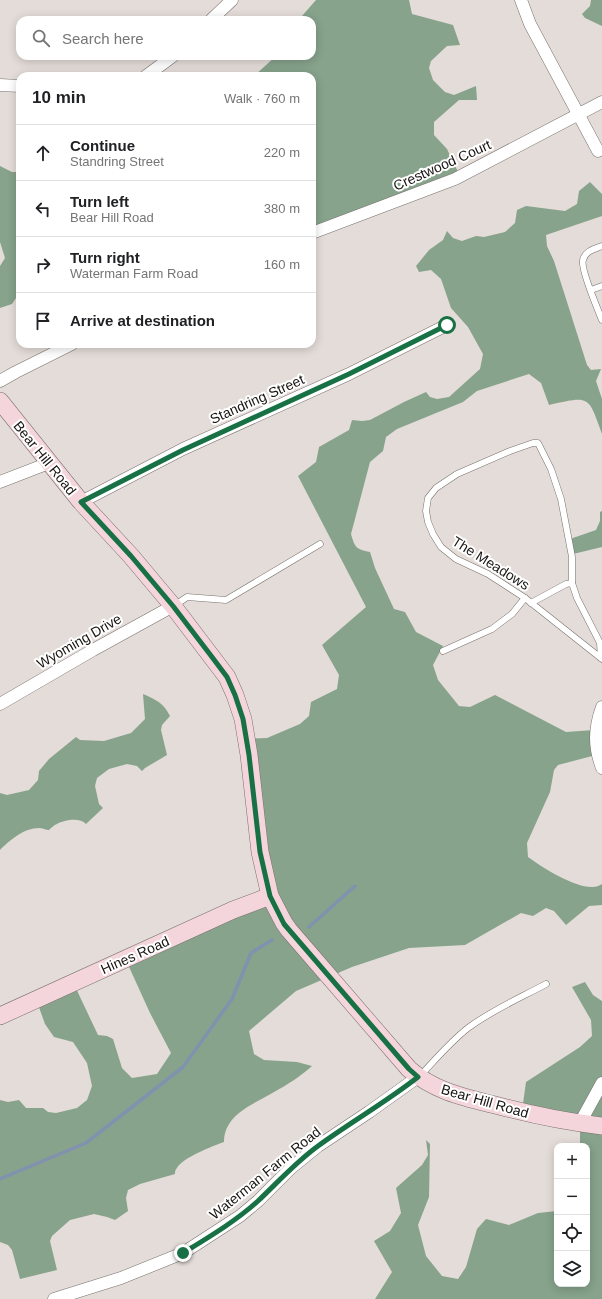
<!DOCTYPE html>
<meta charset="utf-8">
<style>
:root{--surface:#fff;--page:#f2f2f2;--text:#202124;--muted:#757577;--line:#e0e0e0}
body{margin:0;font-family:Helvetica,sans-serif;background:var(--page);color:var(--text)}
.controls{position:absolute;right:12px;bottom:12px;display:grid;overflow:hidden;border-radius:8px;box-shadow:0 2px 10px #0003}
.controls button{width:36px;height:36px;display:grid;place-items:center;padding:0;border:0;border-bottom:1px solid var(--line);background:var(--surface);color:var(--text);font:20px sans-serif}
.stop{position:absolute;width:12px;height:12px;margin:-9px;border:3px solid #187145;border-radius:50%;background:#fff}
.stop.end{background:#187145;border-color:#fff;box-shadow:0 1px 4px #0008}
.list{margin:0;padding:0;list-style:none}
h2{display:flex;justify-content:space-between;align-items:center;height:52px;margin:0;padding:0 16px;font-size:17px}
h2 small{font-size:13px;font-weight:400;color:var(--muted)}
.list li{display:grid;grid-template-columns:26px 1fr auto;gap:12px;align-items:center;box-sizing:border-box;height:56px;padding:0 16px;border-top:1px solid var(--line)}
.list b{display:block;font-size:15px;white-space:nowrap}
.list p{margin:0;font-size:13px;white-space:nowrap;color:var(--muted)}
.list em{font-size:13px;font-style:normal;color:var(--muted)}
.icon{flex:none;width:22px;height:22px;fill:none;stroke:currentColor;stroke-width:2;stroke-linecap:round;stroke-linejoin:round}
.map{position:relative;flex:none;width:602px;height:1299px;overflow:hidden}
.search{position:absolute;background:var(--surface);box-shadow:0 2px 10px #0003;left:16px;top:16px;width:300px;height:44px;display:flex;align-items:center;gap:10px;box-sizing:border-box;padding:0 14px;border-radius:12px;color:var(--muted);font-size:15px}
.panel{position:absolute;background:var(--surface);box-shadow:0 2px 10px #0003;left:16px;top:72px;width:300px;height:276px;border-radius:12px}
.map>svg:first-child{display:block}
.forest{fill:#87a38c}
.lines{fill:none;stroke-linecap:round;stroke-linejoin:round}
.stream{stroke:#8192ae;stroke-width:3.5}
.lane-casing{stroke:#78716d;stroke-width:7}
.street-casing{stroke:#78716d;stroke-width:13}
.secondary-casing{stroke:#78716d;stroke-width:18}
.lane{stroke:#fff;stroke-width:6}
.street{stroke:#fff;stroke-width:12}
.secondary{stroke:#f5d5dc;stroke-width:17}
.route{stroke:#187145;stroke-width:5}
.labels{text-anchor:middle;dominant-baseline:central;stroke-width:4;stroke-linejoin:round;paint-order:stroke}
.street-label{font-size:14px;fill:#181513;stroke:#fff}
</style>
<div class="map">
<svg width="602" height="1299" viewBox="0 0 602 1299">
<rect width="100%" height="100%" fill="#e4dcd8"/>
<g class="forest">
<path d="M 316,0 L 409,0 L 412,14 L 453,25 L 460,45 L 447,46 L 431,61 L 429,68 L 433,80 L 445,92 L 454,95 L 476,86 L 477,100 L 459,100 L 434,122 L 434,135 L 447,149 L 459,174 L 312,231 L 312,76 L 254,76 L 276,56 L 312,56 L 312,20 L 301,20 L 302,16 Z"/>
<path d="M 591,0 L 602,0 L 602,26 L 585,18 L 582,14 L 590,6 Z"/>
<path d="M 0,166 L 12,172 L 20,172 L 20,294 L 18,295 L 12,304 L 0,308 L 0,266 L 5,258 L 0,242 Z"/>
<path d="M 590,182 L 602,194 L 602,216 L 546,235 L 547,246 L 554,261 L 587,365 L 591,370 L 601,369 L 596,381 L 602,399 L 602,434 C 588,395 590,396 549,405 L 541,383 L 529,374 L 477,391 L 463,402 L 397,429 L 386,437 L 383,451 L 370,462 L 351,534 C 355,548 356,549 370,552 L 375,568 L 394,609 L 405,612 L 416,632 L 443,646 L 433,665 L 438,680 L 459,706 L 470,707 L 495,695 L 566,732 L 594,730 L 596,755 L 558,765 L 554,770 L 550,792 L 527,843 L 528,857 C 543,868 575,888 593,887 C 596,887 599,886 602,884 L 602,905 L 589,906 L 566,925 L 554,911 L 546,908 L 533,916 L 521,913 L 465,945 L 409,948 L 352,967 L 296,991 L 249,1031 L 254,1054 L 264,1060 L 297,1062 L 312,1066 C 301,1076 287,1085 274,1092 C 254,1104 224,1114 224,1142 C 213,1146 182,1158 177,1168 C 175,1170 175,1172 175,1174 L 140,1184 L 128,1190 L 126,1198 L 128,1211 L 115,1220 L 107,1217 L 94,1214 L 70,1220 L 52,1236 L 50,1241 L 57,1270 L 20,1279 L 12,1250 L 8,1245 L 0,1242 L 0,1100 L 8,1102 L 19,1100 L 26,1108 L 43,1108 L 48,1112 L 56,1113 L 77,1108 L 87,1100 L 92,1086 L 87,1063 L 73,1042 L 54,1037 L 45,1024 L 36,999 L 72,980 L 98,1035 L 107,1036 L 113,1039 L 122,1068 L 132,1078 L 157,1074 L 171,1053 L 150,1013 L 125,958 L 263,898 L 243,739 L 267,738 L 300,724 L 309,716 L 311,702 L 337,689 L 339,675 L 322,645 L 366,607 L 298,476 L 316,462 L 319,447 L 349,430 L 352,420 L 362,421 L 370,420 L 404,402 L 426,392 L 430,397 L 437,399 L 449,397 L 480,369 L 483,354 L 468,327 L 451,308 L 441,279 L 431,270 L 419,272 L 416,266 L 429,250 L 443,240 L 447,231 L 453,238 L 462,241 L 476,236 L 484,237 L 505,232 L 515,223 L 517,210 L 526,206 L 565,211 L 577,204 L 579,191 Z"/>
<path d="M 602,511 L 602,547 L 573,554 L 570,539 L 596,530 L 600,521 L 600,512 Z"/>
<path d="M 143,694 C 156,700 163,702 170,716 L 162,725 L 161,730 L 167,755 L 145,768 L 142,771 L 137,766 L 127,764 L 109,769 L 97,778 L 95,786 L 99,804 L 103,808 L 86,824 C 80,817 64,820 57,824 C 54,825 51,828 49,830 C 46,830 42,828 39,828 C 24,828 10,840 0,850 L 0,793 L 7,795 L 29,790 L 38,780 L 39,771 L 49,759 L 76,737 L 80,740 L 104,741 L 131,733 L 145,719 Z"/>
<path d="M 585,982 L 593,995 L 602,1001 L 602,1299 L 375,1299 L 392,1272 L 374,1241 L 390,1231 L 401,1213 L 396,1188 L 422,1165 L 428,1155 L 426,1140 L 430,1144 L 429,1197 L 418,1225 L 426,1256 L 442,1276 L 458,1279 L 466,1267 L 477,1229 L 486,1219 L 509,1225 L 538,1213 L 557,1211 L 557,1284 L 587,1284 L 587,1146 L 580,1146 L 580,1127 L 522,1111 L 526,1082 L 580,1047 L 592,1036 L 591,1020 L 572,987 Z"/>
</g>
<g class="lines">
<g class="stream">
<path d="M 309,927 L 355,886"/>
<path d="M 0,1179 L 86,1143 L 183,1067 L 232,999 L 251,953 L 272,940"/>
</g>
<defs>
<g id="lane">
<path d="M 602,246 C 594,249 585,251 583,260 C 580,268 598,310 602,320"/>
<path d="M 591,290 L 602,286"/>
<path d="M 531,603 L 566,584 L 572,583"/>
<path d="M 174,606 L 187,597 L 226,600 L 320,544"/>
<path d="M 443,651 L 492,629 L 512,614 L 525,598"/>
<path d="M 601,658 L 600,643 L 577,598 L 572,583 L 572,557 L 561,499 L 551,469 L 538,443 L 533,443 L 510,451 L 457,474 L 436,488 L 428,498 L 426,511 L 428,522 L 433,534 L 441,547 L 456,559 L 488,574 L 525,598 L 602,659"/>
<path d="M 420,1076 C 435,1060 450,1042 468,1028 C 492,1010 520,998 546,984"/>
</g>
<g id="street">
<path d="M 521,0 L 530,24 L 598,151"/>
<path d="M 211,20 L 232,0"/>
<path d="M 146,76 L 173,56"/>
<path d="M 0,85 L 20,86"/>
<path d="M 312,233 L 455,179 L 602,102"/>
<path d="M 0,381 L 16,372 L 72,344"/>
<path d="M 0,482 L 49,463"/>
<path d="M 81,502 L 183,449 L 349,374 L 447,325"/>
<path d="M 0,704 L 93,650 L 173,606"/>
<path d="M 602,707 C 594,729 594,747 602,768"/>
<path d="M 580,1123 L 602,1083"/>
<path d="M 54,1299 L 121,1278 L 183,1253 L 240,1216 L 258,1201 L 291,1168 L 318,1146 L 369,1112 L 418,1077"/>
</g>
<g id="secondary">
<path d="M 0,401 L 81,502 L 131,556 L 173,606 L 227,677 L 235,695 L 243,719 L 249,755 L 260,852 L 270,896 L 284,923 L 289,930 L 409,1069 C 435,1092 467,1098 499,1106 C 533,1115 567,1122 602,1126"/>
<path d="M 0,1016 L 233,910 L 270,896"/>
</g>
</defs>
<use href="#lane" class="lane-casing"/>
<use href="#street" class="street-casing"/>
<use href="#secondary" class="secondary-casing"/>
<use href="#lane" class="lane"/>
<use href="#street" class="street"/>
<use href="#secondary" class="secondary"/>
</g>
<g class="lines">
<path class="route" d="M 183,1253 C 209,1237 236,1221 258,1201 C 278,1182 296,1162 318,1146 C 351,1122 386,1102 418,1077 L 409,1069 L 284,924 L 270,896 L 260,852 L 249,755 L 243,719 L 235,695 L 227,677 L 212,657 L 173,606 L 131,556 L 81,502 L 183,450 L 349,374 L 447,325"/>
</g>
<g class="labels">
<g class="street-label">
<text transform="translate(442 165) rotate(-24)">Crestwood Court</text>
<text transform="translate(257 399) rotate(-24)">Standring Street</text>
<text transform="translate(45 458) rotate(51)">Bear Hill Road</text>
<text transform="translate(491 563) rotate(32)">The Meadows</text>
<text transform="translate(79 641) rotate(-30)">Wyoming Drive</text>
<text transform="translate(135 955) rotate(-24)">Hines Road</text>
<text transform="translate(485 1101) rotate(16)">Bear Hill Road</text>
<text transform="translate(265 1173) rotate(-39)">Waterman Farm Road</text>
</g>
</g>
</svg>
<div class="controls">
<button>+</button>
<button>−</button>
<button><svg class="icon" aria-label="locate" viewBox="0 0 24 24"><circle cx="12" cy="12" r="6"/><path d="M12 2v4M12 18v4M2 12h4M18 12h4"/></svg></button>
<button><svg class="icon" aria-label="layers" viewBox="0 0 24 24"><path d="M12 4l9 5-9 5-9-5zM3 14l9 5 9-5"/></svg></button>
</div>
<div class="stop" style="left:447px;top:325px"></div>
<div class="stop end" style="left:183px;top:1253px"></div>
<div class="search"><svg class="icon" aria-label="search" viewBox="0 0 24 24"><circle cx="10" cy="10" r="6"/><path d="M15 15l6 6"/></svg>Search here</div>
<section class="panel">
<h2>10 min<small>Walk · 760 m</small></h2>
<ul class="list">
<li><svg class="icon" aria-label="ahead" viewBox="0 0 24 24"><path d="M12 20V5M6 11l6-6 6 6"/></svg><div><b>Continue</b><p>Standring Street</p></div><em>220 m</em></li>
<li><svg class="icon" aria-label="left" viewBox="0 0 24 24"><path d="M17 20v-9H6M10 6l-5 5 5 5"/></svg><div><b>Turn left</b><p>Bear Hill Road</p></div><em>380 m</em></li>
<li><svg class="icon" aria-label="right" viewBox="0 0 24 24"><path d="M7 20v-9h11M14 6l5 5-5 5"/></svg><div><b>Turn right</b><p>Waterman Farm Road</p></div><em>160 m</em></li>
<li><svg class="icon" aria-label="arrive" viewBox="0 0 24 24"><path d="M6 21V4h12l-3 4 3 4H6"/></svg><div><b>Arrive at destination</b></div></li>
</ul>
</section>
</div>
